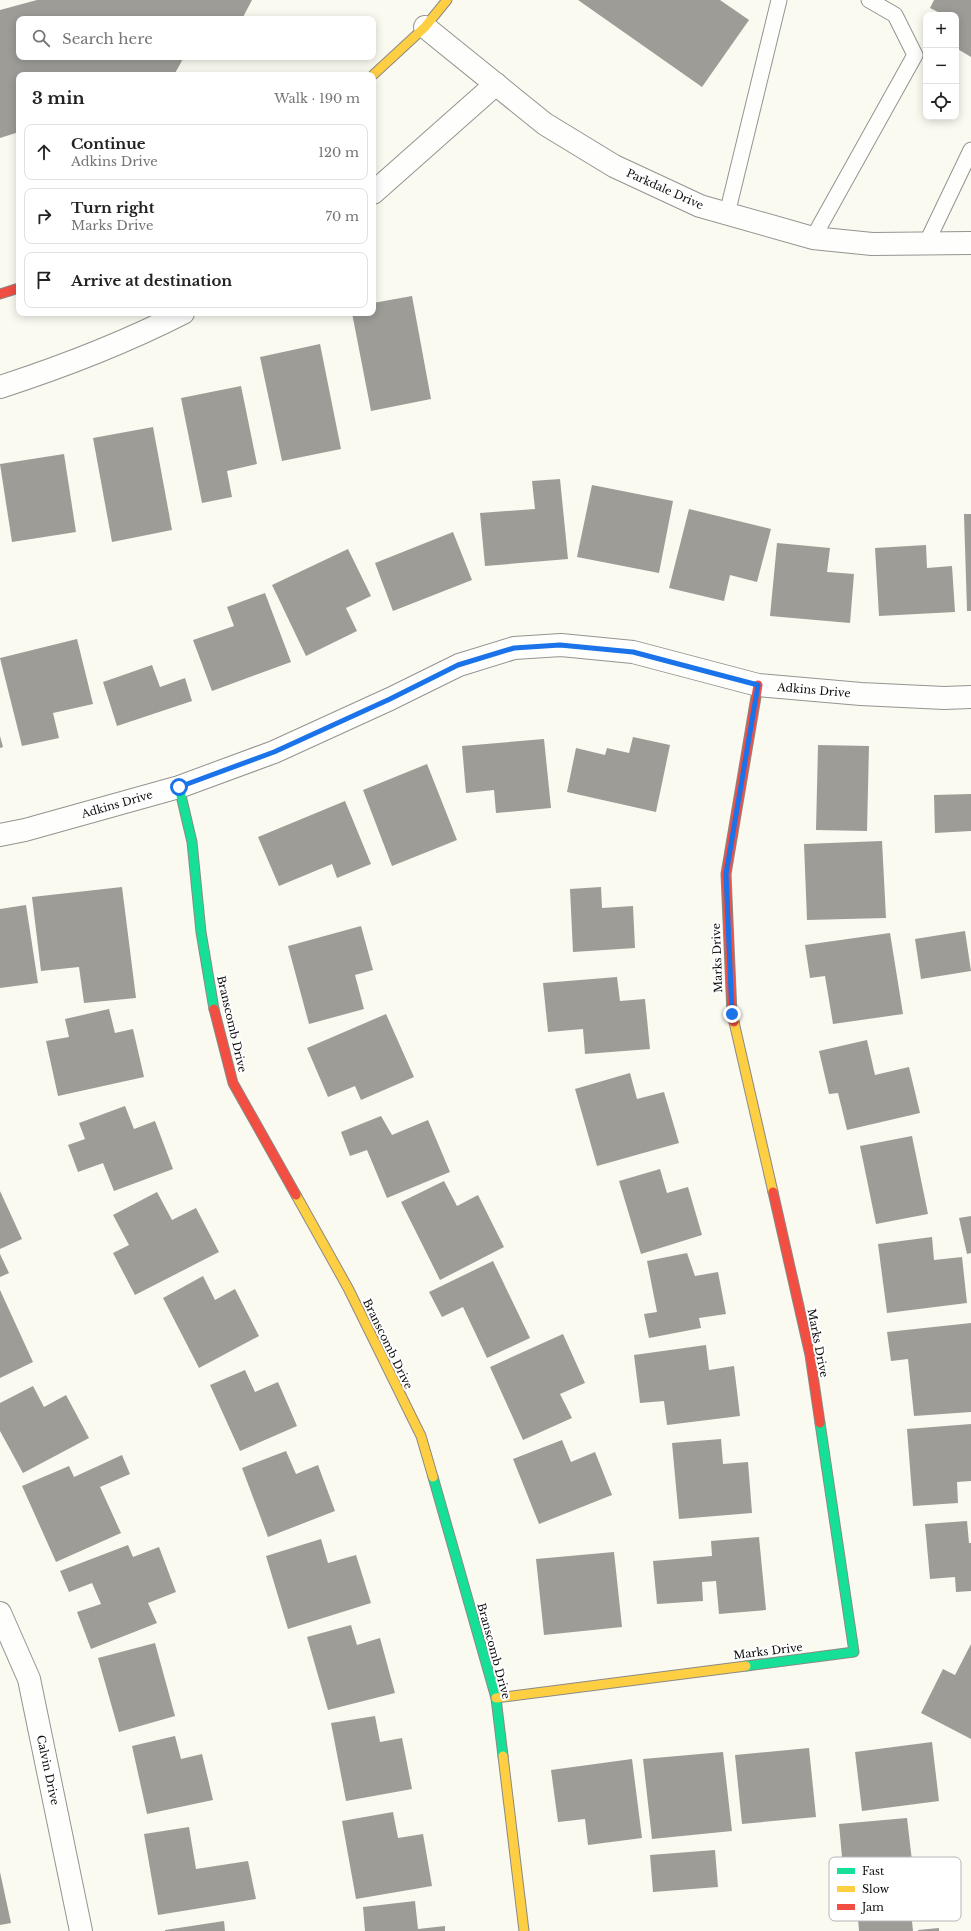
<!DOCTYPE html>
<meta charset="utf-8">
<style>
:root{--surface:#fff;--page:#f6f6f6;--text:#222;--muted:#767676;--line:#e0e0e0}
body{margin:0;font-family:"Libre Baskerville",serif;background:var(--page);color:var(--text)}
.controls{position:absolute;right:12px;top:12px;display:grid;overflow:hidden;border-radius:8px;box-shadow:0 2px 10px #0003}
.controls button{width:36px;height:36px;display:grid;place-items:center;padding:0;border:0;border-bottom:1px solid var(--line);background:var(--surface);color:var(--text);font:20px sans-serif}
.stop{position:absolute;width:12px;height:12px;margin:-9px;border:3px solid #1a73e8;border-radius:50%;background:#fff}
.stop.end{background:#1a73e8;border-color:#fff;box-shadow:0 1px 4px #0008}
.list{margin:0;padding:0;list-style:none}
h2{display:flex;justify-content:space-between;align-items:center;height:52px;margin:0;padding:0 16px;font-size:17px}
h2 small{font-size:13px;font-weight:400;color:var(--muted)}
.list li{display:grid;grid-template-columns:26px 1fr auto;gap:12px;align-items:center;box-sizing:border-box;height:56px;margin:0 8px 8px;padding:0 8px;border:1px solid var(--line);border-radius:8px}
.list b{display:block;font-size:15px;white-space:nowrap}
.list p{margin:0;font-size:13px;white-space:nowrap;color:var(--muted)}
.list em{font-size:13px;font-style:normal;color:var(--muted)}
.icon{flex:none;width:22px;height:22px;fill:none;stroke:currentColor;stroke-width:2;stroke-linecap:round;stroke-linejoin:round}
.map{position:relative;flex:none;width:971px;height:1931px;overflow:hidden}
.search{position:absolute;background:var(--surface);box-shadow:0 2px 10px #0003;left:16px;top:16px;width:360px;height:44px;display:flex;align-items:center;gap:10px;box-sizing:border-box;padding:0 14px;border-radius:8px;color:var(--muted);font-size:15px}
.panel{position:absolute;background:var(--surface);box-shadow:0 2px 10px #0003;left:16px;top:72px;width:360px;height:244px;border-radius:8px}
.map>svg:first-child{display:block}
.building{fill:#9d9c97}
.lines{fill:none;stroke-linecap:round;stroke-linejoin:round}
.lane-casing{stroke:#949490;stroke-width:17}
.street-casing{stroke:#949490;stroke-width:24}
.fast-casing{stroke:#8a8a86;stroke-width:11}
.slow-casing{stroke:#8a8a86;stroke-width:11}
.jam-casing{stroke:#8a8a86;stroke-width:11}
.lane{stroke:#fefefd;stroke-width:15}
.street{stroke:#fefefd;stroke-width:22}
.fast{stroke:#16e098;stroke-width:9}
.slow{stroke:#ffcf43;stroke-width:9}
.jam{stroke:#f24e42;stroke-width:9}
.route{stroke:#1a73e8;stroke-width:5}
.labels{text-anchor:middle;dominant-baseline:central;stroke-width:4;stroke-linejoin:round;paint-order:stroke}
.street-label{font-size:11px;fill:#0d0d0d;stroke:#fff}
.key{fill:#fff;stroke:#b6b6b6;stroke-width:1}
.key-label{font-size:11px;fill:#0d0d0d}
</style>
<div class="map">
<svg width="971" height="1931" viewBox="0 0 971 1931">
<rect width="100%" height="100%" fill="#fafaf1"/>
<g class="building">
<path d="M 37,0 L 252,0 L 242,19 L 19,19 L 19,57 L 184,57 L 174,75 L 19,75 L 19,132 L 0,138 L 0,10 Z"/>
<path d="M 578,0 L 720,0 L 749,20 L 702,87 Z"/>
<path d="M 934,0 L 971,0 L 971,57 L 956,48 L 956,29 L 959,23 L 956,21 L 956,15 L 944,15 L 930,8 Z"/>
<path d="M 412,296 L 431,399 L 371,411 L 352,313 L 373,313 L 373,303 Z"/>
<path d="M 320,344 L 341,449 L 282,461 L 260,357 Z"/>
<path d="M 241,386 L 257,464 L 227,471 L 232,497 L 202,503 L 181,398 Z"/>
<path d="M 153,427 L 172,530 L 112,542 L 93,438 Z"/>
<path d="M 64,454 L 76,532 L 12,542 L 0,464 Z"/>
<path d="M 560,479 L 568,559 L 485,566 L 480,513 L 535,509 L 532,481 Z"/>
<path d="M 592,485 L 673,501 L 659,573 L 577,557 Z"/>
<path d="M 689,509 L 771,529 L 757,582 L 730,575 L 724,601 L 669,588 Z"/>
<path d="M 964,514 L 971,514 L 971,611 L 967,611 Z"/>
<path d="M 453,532 L 472,580 L 393,611 L 375,563 Z"/>
<path d="M 777,543 L 830,548 L 827,572 L 854,574 L 850,623 L 770,616 Z"/>
<path d="M 926,545 L 927,568 L 952,566 L 955,612 L 879,616 L 875,548 Z"/>
<path d="M 348,549 L 371,596 L 346,608 L 357,631 L 306,656 L 272,585 Z"/>
<path d="M 265,593 L 291,662 L 212,691 L 193,640 L 234,626 L 227,607 Z"/>
<path d="M 77,639 L 93,704 L 53,713 L 59,738 L 22,746 L 0,658 Z"/>
<path d="M 152,665 L 160,687 L 185,678 L 192,701 L 117,726 L 103,682 Z"/>
<path d="M 0,736 L 3,747 L 0,748 Z"/>
<path d="M 633,737 L 670,745 L 656,812 L 567,792 L 576,748 L 605,755 L 607,748 L 629,753 Z"/>
<path d="M 544,739 L 551,808 L 496,813 L 494,790 L 466,793 L 462,746 Z"/>
<path d="M 818,745 L 869,746 L 867,831 L 816,830 Z"/>
<path d="M 427,764 L 457,840 L 392,866 L 363,790 Z"/>
<path d="M 971,794 L 971,831 L 935,833 L 934,795 Z"/>
<path d="M 345,801 L 371,864 L 337,878 L 332,864 L 279,886 L 258,837 Z"/>
<path d="M 882,841 L 886,918 L 807,920 L 804,844 Z"/>
<path d="M 122,887 L 136,998 L 84,1003 L 79,967 L 41,971 L 32,897 Z"/>
<path d="M 601,887 L 602,908 L 633,906 L 635,948 L 573,952 L 570,889 Z"/>
<path d="M 26,905 L 38,983 L 0,988 L 0,909 Z"/>
<path d="M 361,926 L 373,970 L 355,975 L 364,1009 L 309,1024 L 288,946 Z"/>
<path d="M 965,931 L 971,971 L 921,979 L 915,939 Z"/>
<path d="M 890,933 L 903,1014 L 833,1024 L 825,976 L 810,978 L 805,945 Z"/>
<path d="M 617,977 L 620,1001 L 645,999 L 650,1049 L 585,1054 L 583,1029 L 548,1032 L 543,983 Z"/>
<path d="M 109,1009 L 115,1033 L 133,1029 L 144,1077 L 58,1096 L 46,1041 L 69,1037 L 65,1019 Z"/>
<path d="M 386,1014 L 414,1077 L 361,1100 L 355,1086 L 328,1097 L 307,1048 Z"/>
<path d="M 867,1040 L 875,1075 L 909,1067 L 920,1113 L 847,1130 L 838,1093 L 829,1094 L 819,1051 Z"/>
<path d="M 630,1073 L 637,1099 L 664,1092 L 679,1143 L 597,1166 L 575,1089 Z"/>
<path d="M 125,1106 L 134,1129 L 155,1121 L 173,1169 L 114,1191 L 103,1163 L 78,1172 L 68,1145 L 85,1139 L 79,1123 Z"/>
<path d="M 381,1116 L 392,1135 L 428,1120 L 450,1172 L 387,1198 L 367,1150 L 350,1156 L 341,1132 Z"/>
<path d="M 912,1136 L 928,1214 L 876,1224 L 860,1146 Z"/>
<path d="M 660,1169 L 667,1193 L 688,1187 L 702,1235 L 641,1254 L 619,1181 Z"/>
<path d="M 444,1181 L 457,1206 L 478,1195 L 504,1247 L 440,1280 L 401,1202 Z"/>
<path d="M 0,1191 L 22,1239 L 0,1249 Z"/>
<path d="M 157,1192 L 172,1220 L 196,1208 L 219,1252 L 135,1295 L 113,1253 L 129,1245 L 113,1215 Z"/>
<path d="M 971,1216 L 971,1253 L 967,1254 L 959,1218 Z"/>
<path d="M 932,1237 L 934,1260 L 962,1257 L 967,1303 L 887,1313 L 878,1244 Z"/>
<path d="M 687,1253 L 695,1276 L 718,1272 L 726,1314 L 699,1318 L 701,1328 L 649,1338 L 644,1314 L 657,1312 L 647,1261 Z"/>
<path d="M 0,1254 L 9,1273 L 0,1277 Z"/>
<path d="M 493,1261 L 530,1338 L 487,1358 L 463,1307 L 442,1317 L 429,1292 Z"/>
<path d="M 203,1276 L 215,1300 L 235,1289 L 259,1336 L 199,1368 L 163,1298 Z"/>
<path d="M 0,1290 L 33,1362 L 0,1378 Z"/>
<path d="M 971,1323 L 971,1412 L 914,1416 L 908,1359 L 891,1361 L 887,1332 Z"/>
<path d="M 563,1334 L 585,1383 L 560,1394 L 572,1418 L 523,1440 L 490,1367 Z"/>
<path d="M 706,1345 L 709,1370 L 734,1366 L 740,1416 L 667,1425 L 664,1401 L 640,1403 L 634,1355 Z"/>
<path d="M 245,1370 L 255,1392 L 278,1382 L 297,1426 L 240,1451 L 210,1385 Z"/>
<path d="M 33,1386 L 44,1407 L 66,1395 L 89,1438 L 23,1473 L 0,1431 L 0,1403 Z"/>
<path d="M 971,1424 L 971,1481 L 957,1482 L 958,1503 L 913,1506 L 907,1429 Z"/>
<path d="M 721,1439 L 723,1464 L 748,1462 L 752,1513 L 679,1519 L 672,1443 Z"/>
<path d="M 562,1440 L 571,1462 L 595,1452 L 612,1495 L 539,1524 L 513,1459 Z"/>
<path d="M 286,1451 L 296,1474 L 318,1465 L 335,1511 L 268,1537 L 242,1468 Z"/>
<path d="M 122,1455 L 130,1474 L 100,1487 L 121,1533 L 56,1562 L 22,1486 L 69,1466 L 74,1477 Z"/>
<path d="M 967,1521 L 969,1543 L 971,1543 L 971,1591 L 956,1592 L 955,1577 L 930,1579 L 925,1524 Z"/>
<path d="M 759,1537 L 766,1610 L 719,1614 L 716,1581 L 702,1582 L 703,1601 L 657,1604 L 653,1561 L 712,1556 L 711,1541 Z"/>
<path d="M 321,1539 L 328,1563 L 356,1555 L 371,1603 L 288,1629 L 266,1556 Z"/>
<path d="M 128,1545 L 133,1557 L 159,1547 L 176,1592 L 148,1603 L 157,1623 L 91,1649 L 77,1612 L 101,1604 L 92,1583 L 69,1592 L 60,1571 Z"/>
<path d="M 614,1552 L 622,1627 L 544,1635 L 536,1559 Z"/>
<path d="M 351,1625 L 357,1645 L 380,1638 L 395,1693 L 328,1710 L 307,1637 Z"/>
<path d="M 155,1643 L 175,1716 L 119,1732 L 98,1658 Z"/>
<path d="M 971,1644 L 971,1739 L 921,1713 L 943,1669 L 955,1675 Z"/>
<path d="M 375,1716 L 380,1742 L 402,1738 L 412,1789 L 346,1801 L 331,1723 Z"/>
<path d="M 175,1736 L 181,1759 L 202,1754 L 213,1800 L 147,1814 L 132,1746 Z"/>
<path d="M 932,1742 L 939,1801 L 862,1811 L 855,1752 Z"/>
<path d="M 809,1748 L 816,1817 L 742,1824 L 735,1755 Z"/>
<path d="M 723,1752 L 732,1831 L 652,1839 L 643,1759 Z"/>
<path d="M 632,1759 L 642,1838 L 588,1845 L 585,1819 L 558,1822 L 551,1770 Z"/>
<path d="M 393,1812 L 398,1838 L 423,1834 L 432,1886 L 356,1899 L 342,1821 Z"/>
<path d="M 907,1818 L 912,1861 L 843,1868 L 839,1824 Z"/>
<path d="M 189,1827 L 196,1869 L 248,1861 L 256,1899 L 158,1915 L 144,1834 Z"/>
<path d="M 715,1850 L 718,1887 L 653,1892 L 650,1855 Z"/>
<path d="M 0,1872 L 11,1923 L 0,1925 Z"/>
<path d="M 415,1901 L 418,1929 L 445,1926 L 445,1931 L 365,1931 L 363,1907 Z"/>
<path d="M 910,1902 L 913,1931 L 859,1931 L 857,1907 Z"/>
<path d="M 224,1921 L 225,1931 L 165,1931 L 165,1930 Z"/>
<path d="M 939,1928 L 939,1931 L 918,1931 L 918,1930 Z"/>
</g>
<g class="lines">
<defs>
<g id="lane">
<path d="M 727,214 L 779,0"/>
<path d="M 813,238 L 915,55 L 895,15 L 869,0"/>
<path d="M 926,244 L 971,150"/>
</g>
<g id="street">
<path d="M 425,27 L 545,124 L 614,166 L 700,206 L 813,238 L 872,244 L 971,243"/>
<path d="M 373,193 L 496,84"/>
<path d="M 0,387 C 65,366 122,344 183,313"/>
<path d="M 0,835 L 25,830 L 179,787 L 274,752 L 390,699 L 459,665 L 514,648 L 561,645 L 633,652 L 758,685 L 861,694 L 944,698 L 971,697"/>
<path d="M 0,1613 L 29,1679 L 81,1931"/>
</g>
<g id="fast">
<path d="M 179,787 L 192,842 L 201,932 L 214,1009"/>
<path d="M 433,1477 L 496,1698 L 503,1756"/>
<path d="M 746,1666 L 854,1652 L 820,1423"/>
</g>
<g id="slow">
<path d="M 373,75 L 425,27 L 447,0"/>
<path d="M 734,1022 L 773,1192"/>
<path d="M 296,1195 L 348,1288 L 421,1436 L 433,1477"/>
<path d="M 496,1698 L 746,1666"/>
<path d="M 503,1756 L 524,1931"/>
</g>
<g id="jam">
<path d="M 0,294 L 19,288"/>
<path d="M 214,1009 L 233,1083 L 296,1195"/>
<path d="M 734,1022 L 732,1014 L 726,874 L 758,685"/>
<path d="M 773,1192 L 810,1355 L 820,1423"/>
</g>
</defs>
<use href="#lane" class="lane-casing"/>
<use href="#street" class="street-casing"/>
<use href="#fast" class="fast-casing"/>
<use href="#slow" class="slow-casing"/>
<use href="#jam" class="jam-casing"/>
<use href="#lane" class="lane"/>
<use href="#street" class="street"/>
<use href="#fast" class="fast"/>
<use href="#slow" class="slow"/>
<use href="#jam" class="jam"/>
</g>
<g class="lines">
<path class="route" d="M 179,787 L 274,752 L 390,699 L 458,665 L 514,648 L 560,645 L 633,652 L 758,685 L 726,874 L 732,1014"/>
</g>
<g class="labels">
<g class="street-label">
<text transform="translate(665 189) rotate(24)">Parkdale Drive</text>
<text transform="translate(814 690) rotate(5)">Adkins Drive</text>
<text transform="translate(117 804) rotate(-16)">Adkins Drive</text>
<text transform="translate(717 958) rotate(-92)">Marks Drive</text>
<text transform="translate(232 1024) rotate(77)">Branscomb Drive</text>
<text transform="translate(818 1343) rotate(79)">Marks Drive</text>
<text transform="translate(388 1344) rotate(64)">Branscomb Drive</text>
<text transform="translate(494 1651) rotate(75)">Branscomb Drive</text>
<text transform="translate(768 1651) rotate(-7)">Marks Drive</text>
<text transform="translate(48 1770) rotate(78)">Calvin Drive</text>
</g>
</g>
<rect x="829" y="1857" width="132" height="64" rx="6" class="key"/>
<rect x="837" y="1868" width="18" height="6" fill="#16e098"/>
<rect x="837" y="1886" width="18" height="6" fill="#ffcf43"/>
<rect x="837" y="1904" width="18" height="6" fill="#f24e42"/>
<g class="key-label">
<text x="862" y="1875">Fast</text>
<text x="862" y="1893">Slow</text>
<text x="862" y="1911">Jam</text>
</g>
</svg>
<div class="controls">
<button>+</button>
<button>−</button>
<button><svg class="icon" aria-label="locate" viewBox="0 0 24 24"><circle cx="12" cy="12" r="6"/><path d="M12 2v4M12 18v4M2 12h4M18 12h4"/></svg></button>
</div>
<div class="stop" style="left:179px;top:787px"></div>
<div class="stop end" style="left:732px;top:1014px"></div>
<div class="search"><svg class="icon" aria-label="search" viewBox="0 0 24 24"><circle cx="10" cy="10" r="6"/><path d="M15 15l6 6"/></svg>Search here</div>
<section class="panel">
<h2>3 min<small>Walk · 190 m</small></h2>
<ul class="list">
<li><svg class="icon" aria-label="ahead" viewBox="0 0 24 24"><path d="M12 20V5M6 11l6-6 6 6"/></svg><div><b>Continue</b><p>Adkins Drive</p></div><em>120 m</em></li>
<li><svg class="icon" aria-label="right" viewBox="0 0 24 24"><path d="M7 20v-9h11M14 6l5 5-5 5"/></svg><div><b>Turn right</b><p>Marks Drive</p></div><em>70 m</em></li>
<li><svg class="icon" aria-label="arrive" viewBox="0 0 24 24"><path d="M6 21V4h12l-3 4 3 4H6"/></svg><div><b>Arrive at destination</b></div></li>
</ul>
</section>
</div>
